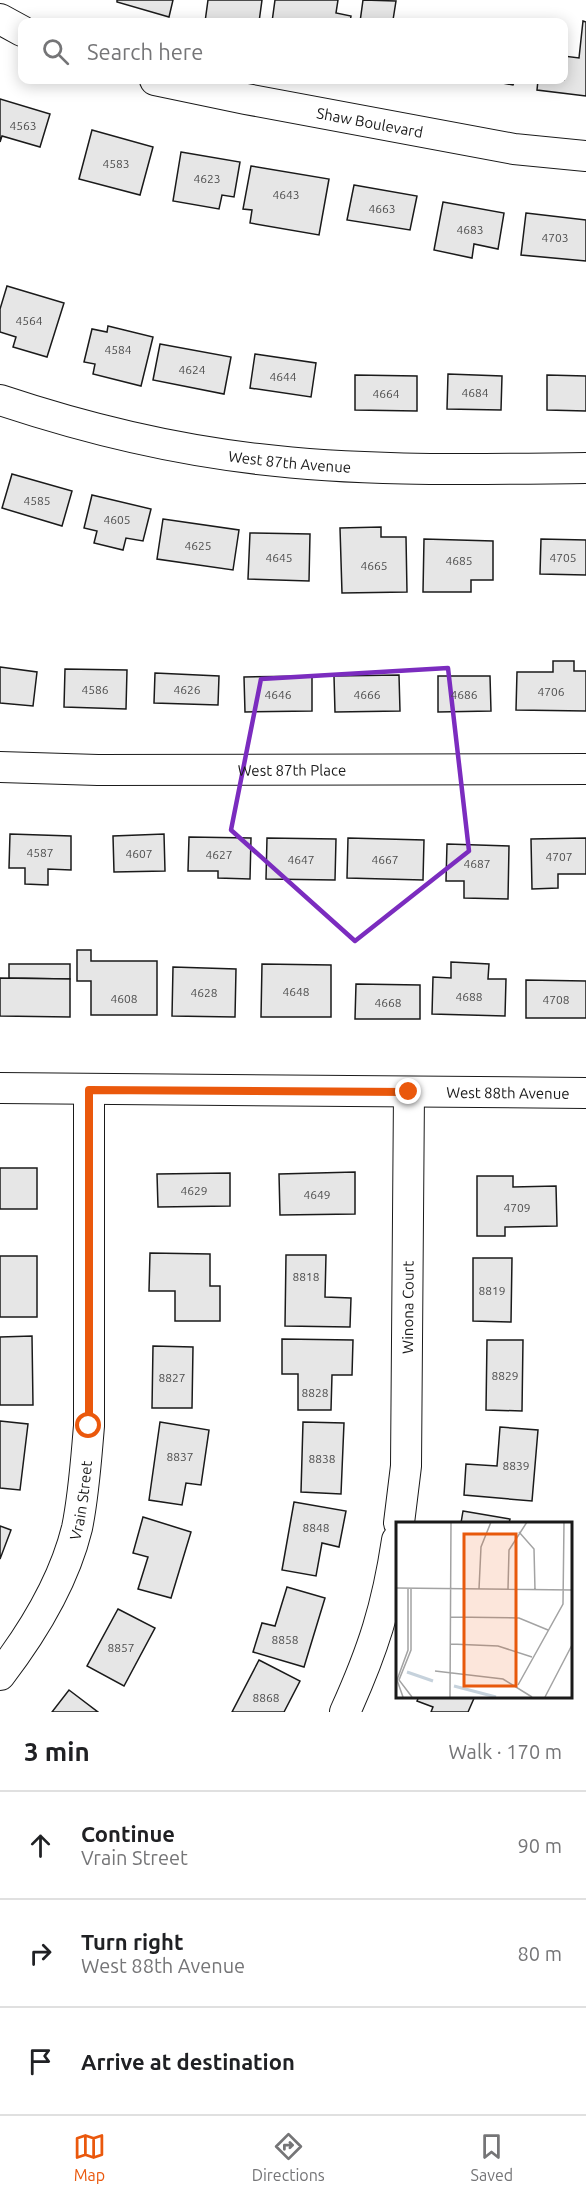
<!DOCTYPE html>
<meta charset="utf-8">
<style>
:root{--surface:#fff;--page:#f2f2f2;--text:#202124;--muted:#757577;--line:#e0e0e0;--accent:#ea580c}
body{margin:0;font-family:Ubuntu,sans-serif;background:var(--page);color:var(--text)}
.stop{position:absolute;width:18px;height:18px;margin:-14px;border:4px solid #ea580c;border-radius:50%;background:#fff}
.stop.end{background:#ea580c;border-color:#fff;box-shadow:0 2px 6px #0008}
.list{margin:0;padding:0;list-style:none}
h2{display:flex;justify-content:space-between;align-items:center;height:78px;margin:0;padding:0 24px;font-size:26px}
h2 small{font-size:20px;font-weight:400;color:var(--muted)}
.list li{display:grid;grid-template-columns:39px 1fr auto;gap:18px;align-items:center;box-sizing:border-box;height:108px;padding:0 24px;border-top:2px solid var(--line)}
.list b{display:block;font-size:22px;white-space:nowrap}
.list p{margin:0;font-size:20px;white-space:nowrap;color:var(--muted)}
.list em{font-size:20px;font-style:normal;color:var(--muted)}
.icon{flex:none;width:33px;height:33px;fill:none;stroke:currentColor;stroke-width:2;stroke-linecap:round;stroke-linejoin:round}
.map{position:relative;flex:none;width:586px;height:1712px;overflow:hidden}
.search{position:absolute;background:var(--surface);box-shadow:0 3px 15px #0003;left:18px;right:18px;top:18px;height:66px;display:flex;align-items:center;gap:15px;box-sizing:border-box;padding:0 21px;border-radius:12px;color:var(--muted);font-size:22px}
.sheet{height:402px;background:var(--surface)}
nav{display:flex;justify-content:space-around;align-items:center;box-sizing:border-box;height:84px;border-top:2px solid var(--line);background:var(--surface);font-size:16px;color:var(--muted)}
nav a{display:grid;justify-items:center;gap:3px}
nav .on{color:var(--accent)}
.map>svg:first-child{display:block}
.building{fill:#e6e6e6;stroke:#1a1a1a;stroke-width:1.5}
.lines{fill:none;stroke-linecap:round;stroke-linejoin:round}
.minor-casing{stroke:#1a1a1a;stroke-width:32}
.minor{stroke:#fff;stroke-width:30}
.route{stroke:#ea580c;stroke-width:8}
.marked{fill:none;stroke:#7b2cbf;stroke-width:4.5;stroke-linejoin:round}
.labels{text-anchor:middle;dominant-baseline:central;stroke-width:4.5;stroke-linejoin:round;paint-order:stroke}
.number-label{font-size:12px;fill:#4d4d4d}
.street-label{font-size:15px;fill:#1a1a1a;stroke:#fff}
.inset-river{fill:none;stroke:#c6d2dc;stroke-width:3}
.inset-road{fill:none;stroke:#a3a3a3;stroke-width:1.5}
.view{fill:#e8590c;fill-opacity:0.15;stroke:#e8590c;stroke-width:3}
.inset-edge{fill:none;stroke:#1a1a1a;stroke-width:3}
</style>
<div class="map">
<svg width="586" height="1712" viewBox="0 0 586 1712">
<rect width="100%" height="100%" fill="#fff"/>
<g class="building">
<path d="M 117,0 L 173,0 L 169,17 L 117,2 Z"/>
<path d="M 208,0 L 262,0 L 259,22 L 205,22 Z"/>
<path d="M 275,0 L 338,0 L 336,13 L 351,16 L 350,22 L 272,22 Z"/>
<path d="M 363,0 L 396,1 L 393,20 L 411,22 L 360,22 Z"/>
<path d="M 583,21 L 586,22 L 586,96 L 537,90 L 538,80 L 564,80 L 564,56 L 579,58 Z"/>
<path d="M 487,80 L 515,80 L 513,85 Z"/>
<path d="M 0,99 L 50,114 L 40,147 L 2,136 L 0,142 Z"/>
<path d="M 92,130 L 153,147 L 140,195 L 79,179 Z"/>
<path d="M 181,152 L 240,162 L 234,197 L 222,195 L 219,209 L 173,201 Z"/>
<path d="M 251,166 L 329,179 L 319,235 L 250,223 L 252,210 L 243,209 Z"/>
<path d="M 354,185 L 417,196 L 410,230 L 347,220 Z"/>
<path d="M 443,202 L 504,213 L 498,249 L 474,244 L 472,258 L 434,250 Z"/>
<path d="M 526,213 L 586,220 L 586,261 L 521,255 Z"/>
<path d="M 7,286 L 64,303 L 47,357 L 13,347 L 16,337 L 0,332 L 0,309 Z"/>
<path d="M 108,326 L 153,337 L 141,386 L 93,374 L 95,364 L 84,362 L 92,329 L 107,332 Z"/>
<path d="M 160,344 L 231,357 L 224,394 L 153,380 Z"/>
<path d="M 255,354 L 316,363 L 311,397 L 250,388 Z"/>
<path d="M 448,374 L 502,376 L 501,410 L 447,409 Z"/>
<path d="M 355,375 L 417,376 L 417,411 L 355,410 Z"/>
<path d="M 547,375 L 586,376 L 586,411 L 547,410 Z"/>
<path d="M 12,474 L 72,491 L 62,526 L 2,508 Z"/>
<path d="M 92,495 L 151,509 L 143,541 L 126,538 L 123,550 L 94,543 L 97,531 L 84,528 Z"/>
<path d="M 163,519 L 239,530 L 233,570 L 157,559 Z"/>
<path d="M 381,527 L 381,537 L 406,537 L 407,592 L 342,593 L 340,528 Z"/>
<path d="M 250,533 L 310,534 L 309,581 L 248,579 Z"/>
<path d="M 424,539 L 493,541 L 493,580 L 471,580 L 471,592 L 423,592 Z"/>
<path d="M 541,539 L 586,540 L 586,575 L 540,574 Z"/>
<path d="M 553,661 L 574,661 L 574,671 L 586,671 L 586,711 L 516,710 L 517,672 L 553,672 Z"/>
<path d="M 0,667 L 37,672 L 33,706 L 0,703 Z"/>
<path d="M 65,669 L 127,670 L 126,709 L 64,707 Z"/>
<path d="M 155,673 L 219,676 L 218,705 L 154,703 Z"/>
<path d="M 399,675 L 400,711 L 335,712 L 334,676 Z"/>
<path d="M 312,676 L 312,711 L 245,712 L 244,677 Z"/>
<path d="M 438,676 L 490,676 L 491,711 L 438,712 Z"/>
<path d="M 10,834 L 71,836 L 71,870 L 48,869 L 48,885 L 25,884 L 25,868 L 9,868 Z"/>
<path d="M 164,834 L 165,871 L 114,872 L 113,836 Z"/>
<path d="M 189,837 L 251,838 L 250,879 L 218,878 L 218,871 L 188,871 Z"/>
<path d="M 267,838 L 336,839 L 335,880 L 266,879 Z"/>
<path d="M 348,838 L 424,840 L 423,880 L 347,878 Z"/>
<path d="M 586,838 L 586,874 L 558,874 L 558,888 L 532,889 L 531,839 Z"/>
<path d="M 447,844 L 509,846 L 508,899 L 464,898 L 464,881 L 446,881 Z"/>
<path d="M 77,950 L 91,950 L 91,961 L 157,961 L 157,1015 L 91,1015 L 91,981 L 77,981 Z"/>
<path d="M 451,962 L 489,964 L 488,979 L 506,979 L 505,1016 L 432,1014 L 433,977 L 451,978 Z"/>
<path d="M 9,964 L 70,964 L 70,979 L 9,978 Z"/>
<path d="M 262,964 L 331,965 L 331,1017 L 261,1017 Z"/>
<path d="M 173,967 L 236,969 L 235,1017 L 172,1016 Z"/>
<path d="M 0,978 L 70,979 L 70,1017 L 0,1016 Z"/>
<path d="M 526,980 L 586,981 L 586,1018 L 526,1018 Z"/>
<path d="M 356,984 L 420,985 L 420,1019 L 355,1019 Z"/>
<rect x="0" y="1168" width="37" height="41"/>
<path d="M 355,1172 L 355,1214 L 280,1215 L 279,1174 Z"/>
<path d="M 230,1173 L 230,1206 L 158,1207 L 157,1174 Z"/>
<path d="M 477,1176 L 513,1176 L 513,1187 L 556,1186 L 557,1226 L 505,1227 L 505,1236 L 477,1236 Z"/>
<path d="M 150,1253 L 210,1254 L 210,1286 L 220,1286 L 220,1321 L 175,1321 L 175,1291 L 149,1291 Z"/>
<path d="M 286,1255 L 326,1255 L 325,1297 L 351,1298 L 350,1327 L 285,1326 Z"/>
<rect x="0" y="1256" width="37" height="61"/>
<path d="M 473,1258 L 512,1258 L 511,1322 L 473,1321 Z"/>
<path d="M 32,1336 L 33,1405 L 0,1405 L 0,1337 Z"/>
<path d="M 282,1339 L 353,1340 L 352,1375 L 332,1375 L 331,1410 L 298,1410 L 298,1374 L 282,1374 Z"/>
<path d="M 487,1340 L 523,1340 L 522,1411 L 486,1410 Z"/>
<path d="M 153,1346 L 193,1347 L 192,1408 L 152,1408 Z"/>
<path d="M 0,1421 L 28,1424 L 20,1490 L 0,1488 Z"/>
<path d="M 160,1422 L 209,1430 L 201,1485 L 186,1483 L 182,1505 L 149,1500 Z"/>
<path d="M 303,1422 L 344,1423 L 341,1494 L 301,1492 Z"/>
<path d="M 500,1427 L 538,1430 L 532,1501 L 464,1495 L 466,1464 L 497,1466 Z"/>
<path d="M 294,1502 L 346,1511 L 339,1547 L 322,1543 L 316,1576 L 282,1570 Z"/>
<path d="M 463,1511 L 510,1519 L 509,1523 L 461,1523 Z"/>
<path d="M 143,1517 L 191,1532 L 171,1598 L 138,1589 L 148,1557 L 133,1553 Z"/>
<path d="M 0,1526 L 11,1530 L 0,1559 Z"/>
<path d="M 287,1587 L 325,1598 L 304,1667 L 253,1652 L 262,1623 L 275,1626 Z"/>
<path d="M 118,1609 L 155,1628 L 124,1686 L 87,1666 Z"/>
<path d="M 259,1660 L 300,1681 L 284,1712 L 232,1712 Z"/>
<path d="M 69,1690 L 98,1712 L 52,1712 Z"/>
<path d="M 419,1696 L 475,1696 L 468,1712 L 431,1712 L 433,1707 L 417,1701 Z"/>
</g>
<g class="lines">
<defs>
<g id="minor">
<path d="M 0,19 L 22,31"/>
<path id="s1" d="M 155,80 L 246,99 L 514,149 L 586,156"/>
<path id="s2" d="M 0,400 C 84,428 170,449 258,459 C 366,472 477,469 586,468"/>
<path id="s3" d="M 0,767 L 98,770 L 586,769"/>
<path id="s4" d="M 0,1088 L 586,1093"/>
<path id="s5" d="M 399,1523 L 406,1466 L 409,1092"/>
<path id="s6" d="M 0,1675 C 33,1632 64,1581 77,1528 C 84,1494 86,1460 89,1426 L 89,1090"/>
<path d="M 345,1712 C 373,1650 387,1607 397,1540"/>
</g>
</defs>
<use href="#minor" class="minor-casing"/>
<use href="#minor" class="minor"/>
</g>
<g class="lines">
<path class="route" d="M 89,1426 L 89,1090 L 409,1092"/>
</g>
<path class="marked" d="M 448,668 L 469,851 L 355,941 L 231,830 L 261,679 Z"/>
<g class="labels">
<g class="number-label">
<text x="23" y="125">4563</text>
<text x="116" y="163">4583</text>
<text x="207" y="178">4623</text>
<text x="286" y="194">4643</text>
<text x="382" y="208">4663</text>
<text x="470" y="229">4683</text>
<text x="555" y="237">4703</text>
<text x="29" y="320">4564</text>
<text x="118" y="349">4584</text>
<text x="192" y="369">4624</text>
<text x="283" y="376">4644</text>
<text x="475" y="392">4684</text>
<text x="386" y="393">4664</text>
<text x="37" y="500">4585</text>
<text x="117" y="519">4605</text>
<text x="198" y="545">4625</text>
<text x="279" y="557">4645</text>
<text x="563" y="557">4705</text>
<text x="459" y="560">4685</text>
<text x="374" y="565">4665</text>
<text x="95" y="689">4586</text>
<text x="187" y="689">4626</text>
<text x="551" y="691">4706</text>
<text x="278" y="694">4646</text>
<text x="367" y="694">4666</text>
<text x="464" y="694">4686</text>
<text x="40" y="852">4587</text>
<text x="139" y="853">4607</text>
<text x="219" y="854">4627</text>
<text x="559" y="856">4707</text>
<text x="301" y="859">4647</text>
<text x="385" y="859">4667</text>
<text x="477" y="863">4687</text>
<text x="296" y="991">4648</text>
<text x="204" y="992">4628</text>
<text x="469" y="996">4688</text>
<text x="124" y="998">4608</text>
<text x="556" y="999">4708</text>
<text x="388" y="1002">4668</text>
<text x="194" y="1190">4629</text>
<text x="317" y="1194">4649</text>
<text x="517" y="1207">4709</text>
<text x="306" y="1276">8818</text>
<text x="492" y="1290">8819</text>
<text x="505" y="1375">8829</text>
<text x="172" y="1377">8827</text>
<text x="315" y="1392">8828</text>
<text x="180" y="1456">8837</text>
<text x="322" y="1458">8838</text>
<text x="516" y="1465">8839</text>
<text x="316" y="1527">8848</text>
<text x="285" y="1639">8858</text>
<text x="121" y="1647">8857</text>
<text x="266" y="1697">8868</text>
</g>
<g class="street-label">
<text stroke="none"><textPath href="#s1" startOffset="219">Shaw Boulevard</textPath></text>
<text stroke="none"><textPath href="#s2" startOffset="297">West 87th Avenue</textPath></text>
<text stroke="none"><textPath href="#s3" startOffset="292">West 87th Place</textPath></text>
<text stroke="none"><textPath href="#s4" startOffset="508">West 88th Avenue</textPath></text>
<text stroke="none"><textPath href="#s5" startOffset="216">Winona Court</textPath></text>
<text stroke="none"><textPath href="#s6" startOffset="195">Vrain Street</textPath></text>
</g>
</g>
<g transform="translate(396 1522)">
<rect width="176" height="176" fill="#fff"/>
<path class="inset-river" d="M 11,150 L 37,159M 58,164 L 100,175"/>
<path class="inset-road" d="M 123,10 L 138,27 L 139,68M 0,66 L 176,68M 15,66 L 15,128 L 3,158 L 16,175M 83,67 L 85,25 L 95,0M 112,67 L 113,28 L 131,0M 55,95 L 123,96 L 152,108M 55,122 L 102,124 L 136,135M 39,149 L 107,157 L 136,175M 122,163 L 167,82 L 168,0M 7,175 L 1,158 L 12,128 L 12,66M 54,175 L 55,0M 149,175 L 176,123"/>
<path class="view" d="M 68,12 L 120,12 L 120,164 L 68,164 Z"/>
<rect width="176" height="176" class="inset-edge"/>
</g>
</svg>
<div class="stop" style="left:89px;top:1426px"></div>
<div class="stop end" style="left:409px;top:1092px"></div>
<div class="search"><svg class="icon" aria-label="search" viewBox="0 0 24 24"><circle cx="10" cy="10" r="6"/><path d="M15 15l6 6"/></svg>Search here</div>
</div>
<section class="sheet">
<h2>3 min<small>Walk · 170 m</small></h2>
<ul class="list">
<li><svg class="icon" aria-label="ahead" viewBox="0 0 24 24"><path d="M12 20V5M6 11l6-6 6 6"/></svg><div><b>Continue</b><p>Vrain Street</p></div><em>90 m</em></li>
<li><svg class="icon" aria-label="right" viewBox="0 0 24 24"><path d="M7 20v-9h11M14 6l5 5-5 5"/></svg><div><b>Turn right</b><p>West 88th Avenue</p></div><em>80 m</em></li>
<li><svg class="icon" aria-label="arrive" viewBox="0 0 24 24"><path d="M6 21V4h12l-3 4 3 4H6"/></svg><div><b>Arrive at destination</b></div></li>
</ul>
</section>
<nav>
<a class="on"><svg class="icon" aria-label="map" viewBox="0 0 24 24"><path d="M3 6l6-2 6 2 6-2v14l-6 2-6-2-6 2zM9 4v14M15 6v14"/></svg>Map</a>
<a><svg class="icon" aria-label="directions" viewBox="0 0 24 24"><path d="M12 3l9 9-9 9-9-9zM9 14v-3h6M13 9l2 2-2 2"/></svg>Directions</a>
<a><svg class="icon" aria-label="saved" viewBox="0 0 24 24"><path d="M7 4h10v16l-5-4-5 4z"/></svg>Saved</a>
</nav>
